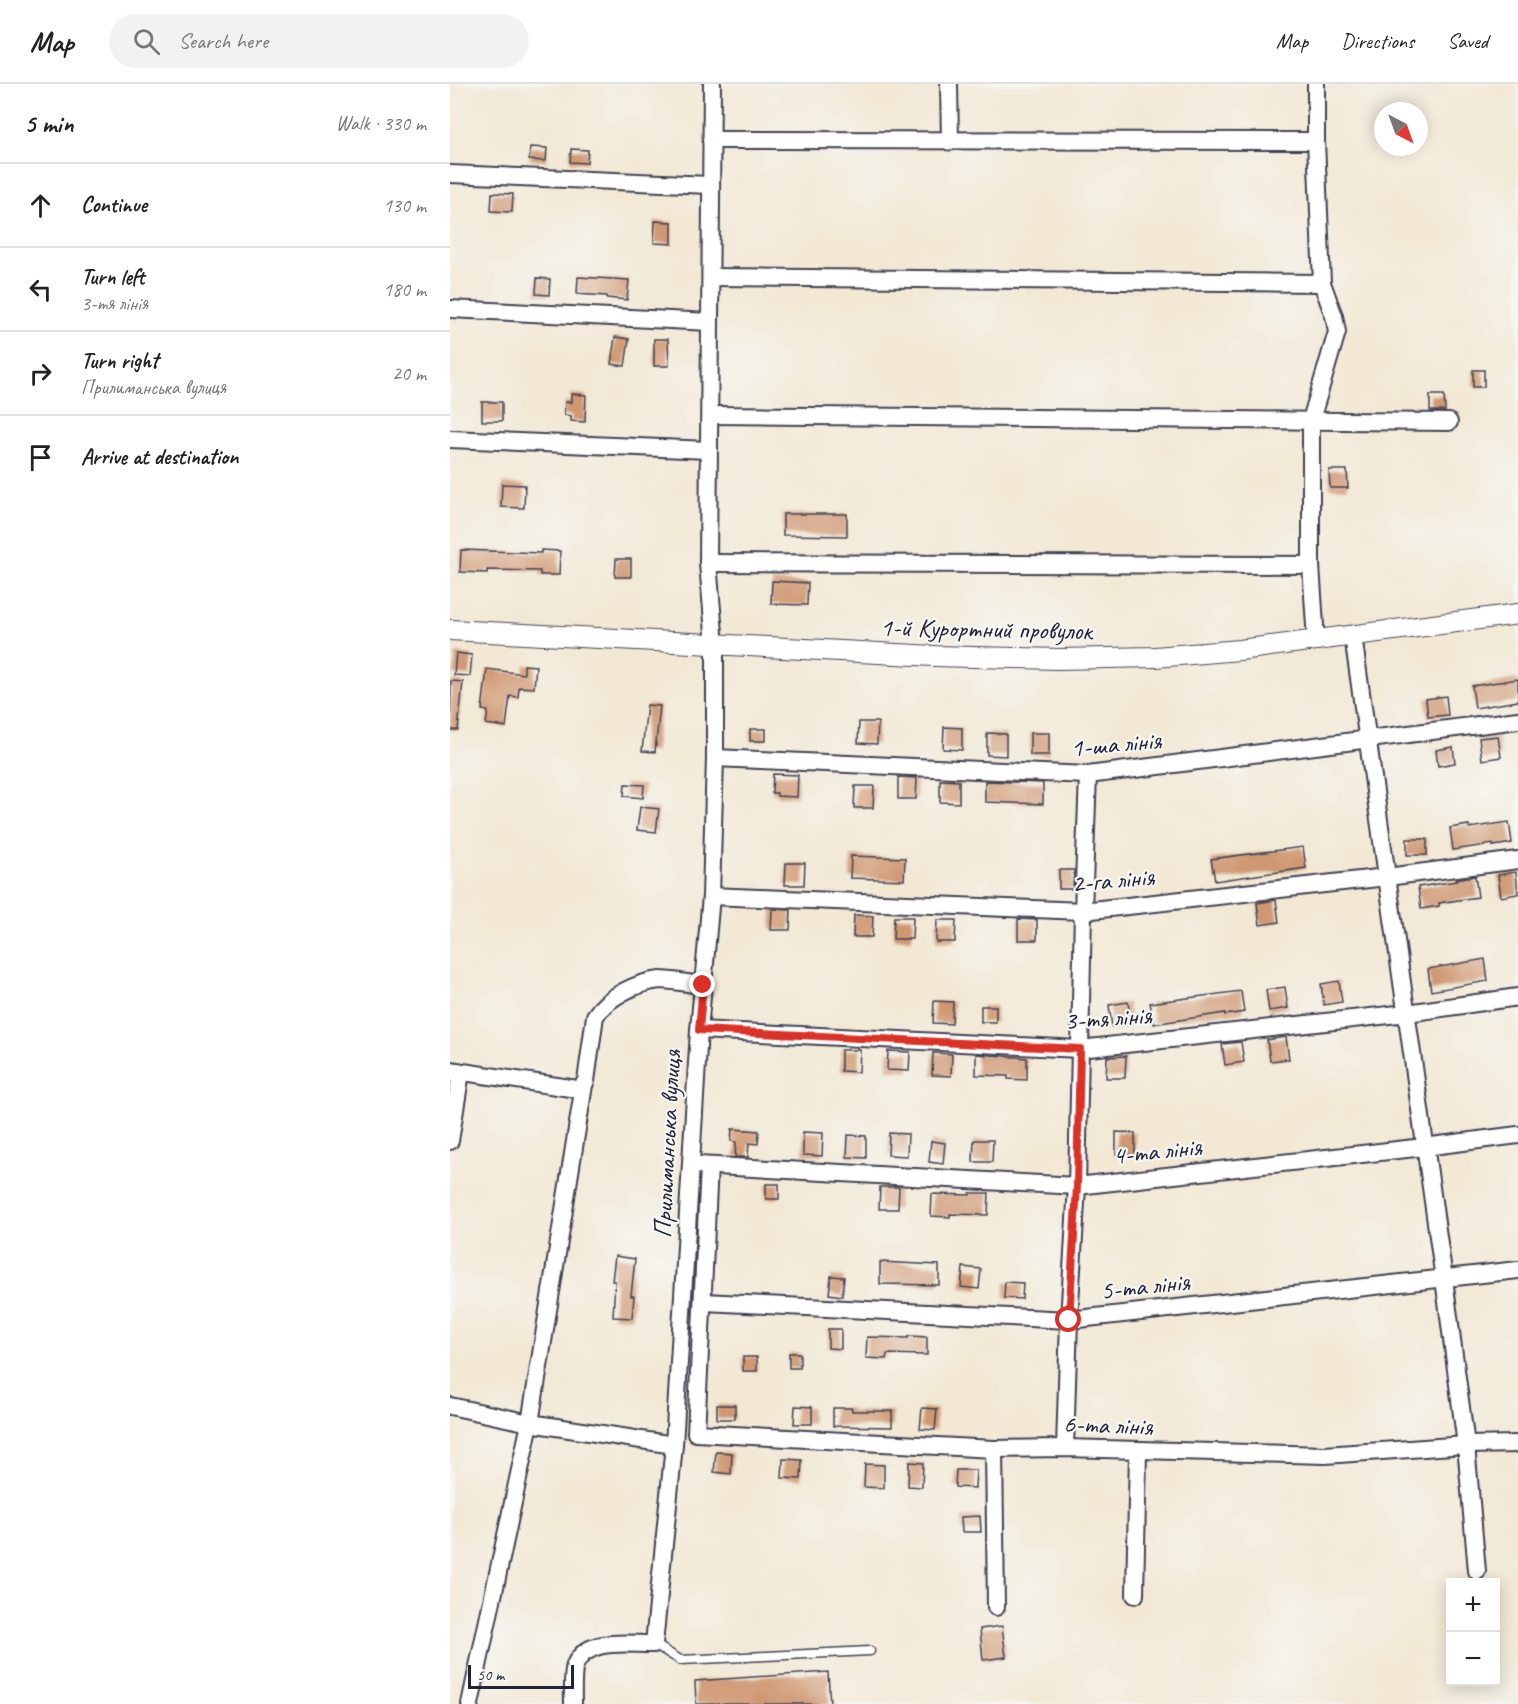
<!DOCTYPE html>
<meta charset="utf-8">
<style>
:root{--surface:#fff;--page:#f2f2f2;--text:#222;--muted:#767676;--line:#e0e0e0}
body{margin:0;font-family:Caveat,sans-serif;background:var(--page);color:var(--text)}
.controls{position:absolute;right:18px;bottom:18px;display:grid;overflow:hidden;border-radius:0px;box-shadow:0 3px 15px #0003}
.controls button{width:54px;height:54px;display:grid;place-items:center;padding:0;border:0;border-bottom:2px solid var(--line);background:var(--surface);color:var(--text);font:30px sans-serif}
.compass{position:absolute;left:924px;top:18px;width:54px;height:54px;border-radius:50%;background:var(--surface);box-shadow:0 3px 15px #0003;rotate:139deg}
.scale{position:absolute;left:18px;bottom:15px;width:106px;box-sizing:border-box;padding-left:6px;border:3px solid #22223b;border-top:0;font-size:16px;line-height:21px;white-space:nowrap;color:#22223b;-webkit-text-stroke:4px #f6f6f2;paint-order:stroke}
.stop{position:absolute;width:18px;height:18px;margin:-14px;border:4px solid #d93025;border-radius:50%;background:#fff}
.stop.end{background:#d93025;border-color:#fff;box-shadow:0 2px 6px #0008}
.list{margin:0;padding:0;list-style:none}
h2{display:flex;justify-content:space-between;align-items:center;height:78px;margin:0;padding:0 24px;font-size:26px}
h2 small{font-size:20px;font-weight:400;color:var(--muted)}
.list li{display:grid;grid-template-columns:39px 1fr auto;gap:18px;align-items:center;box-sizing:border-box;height:84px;padding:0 24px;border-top:2px solid var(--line)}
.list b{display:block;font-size:22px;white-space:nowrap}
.list p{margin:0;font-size:20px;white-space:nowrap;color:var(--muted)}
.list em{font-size:20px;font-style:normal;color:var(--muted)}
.icon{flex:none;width:33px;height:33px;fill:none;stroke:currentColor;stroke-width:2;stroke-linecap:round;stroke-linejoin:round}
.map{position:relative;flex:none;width:1068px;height:1620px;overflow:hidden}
header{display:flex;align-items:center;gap:36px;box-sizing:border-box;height:84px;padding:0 30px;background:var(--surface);border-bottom:2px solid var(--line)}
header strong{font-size:28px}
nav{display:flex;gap:33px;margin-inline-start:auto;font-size:21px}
.search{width:420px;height:54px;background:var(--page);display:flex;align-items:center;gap:15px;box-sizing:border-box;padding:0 21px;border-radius:33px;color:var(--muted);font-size:22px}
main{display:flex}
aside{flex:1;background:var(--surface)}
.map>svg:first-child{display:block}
.building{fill:#d09872}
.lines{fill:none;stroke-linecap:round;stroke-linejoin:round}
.service-casing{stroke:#414052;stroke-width:11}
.minor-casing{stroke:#414052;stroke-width:20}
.tertiary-casing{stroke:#414052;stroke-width:22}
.service{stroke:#fff;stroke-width:8}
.minor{stroke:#fff;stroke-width:16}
.tertiary{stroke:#fff;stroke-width:20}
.route{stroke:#d93025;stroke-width:8}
.labels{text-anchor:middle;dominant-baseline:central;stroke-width:4.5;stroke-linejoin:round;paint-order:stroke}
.street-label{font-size:26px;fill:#22223b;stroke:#f6f6f2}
</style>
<header>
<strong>Map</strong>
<div class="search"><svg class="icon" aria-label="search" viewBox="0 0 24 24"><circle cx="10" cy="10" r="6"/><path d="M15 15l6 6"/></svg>Search here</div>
<nav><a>Map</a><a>Directions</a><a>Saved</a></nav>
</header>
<main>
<aside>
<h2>5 min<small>Walk · 330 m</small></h2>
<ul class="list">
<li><svg class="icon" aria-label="ahead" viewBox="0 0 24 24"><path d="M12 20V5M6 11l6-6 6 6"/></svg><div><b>Continue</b></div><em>130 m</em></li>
<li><svg class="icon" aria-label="left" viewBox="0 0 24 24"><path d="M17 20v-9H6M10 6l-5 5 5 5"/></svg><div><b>Turn left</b><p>3-тя лінія</p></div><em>180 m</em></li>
<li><svg class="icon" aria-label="right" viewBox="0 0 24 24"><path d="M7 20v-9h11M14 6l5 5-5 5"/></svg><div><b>Turn right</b><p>Прилиманська вулиця</p></div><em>20 m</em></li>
<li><svg class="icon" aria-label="arrive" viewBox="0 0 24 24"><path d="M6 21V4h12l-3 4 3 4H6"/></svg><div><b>Arrive at destination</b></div></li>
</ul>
</aside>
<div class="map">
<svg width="1068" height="1620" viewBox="0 0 1068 1620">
<rect width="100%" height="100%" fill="#f6f6f2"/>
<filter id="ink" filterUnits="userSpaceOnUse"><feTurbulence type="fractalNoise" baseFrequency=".0167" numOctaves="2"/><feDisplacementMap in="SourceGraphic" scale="12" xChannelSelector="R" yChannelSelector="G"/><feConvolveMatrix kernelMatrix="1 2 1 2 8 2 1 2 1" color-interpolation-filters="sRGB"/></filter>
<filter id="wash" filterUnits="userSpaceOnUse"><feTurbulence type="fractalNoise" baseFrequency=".008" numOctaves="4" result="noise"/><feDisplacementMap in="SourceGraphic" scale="24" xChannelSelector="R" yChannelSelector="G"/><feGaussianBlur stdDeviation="1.35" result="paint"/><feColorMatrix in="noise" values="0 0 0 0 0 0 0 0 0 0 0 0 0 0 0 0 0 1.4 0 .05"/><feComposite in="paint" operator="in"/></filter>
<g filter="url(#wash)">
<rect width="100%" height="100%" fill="#f2e8d4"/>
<g id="blocks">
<g class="building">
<path d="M 80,63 L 97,64 L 96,77 L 79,76 Z"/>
<path d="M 121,65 L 138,66 L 137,79 L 120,78 Z"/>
<path d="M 42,109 L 63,110 L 62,128 L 41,127 Z"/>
<path d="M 205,137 L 222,138 L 222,160 L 204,159 Z"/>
<path d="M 128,193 L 179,196 L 177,216 L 157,214 L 157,212 L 127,210 Z"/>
<path d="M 87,194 L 100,195 L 99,211 L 86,210 Z"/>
<path d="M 165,253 L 179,255 L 175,282 L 161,280 Z"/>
<path d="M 204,255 L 218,255 L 219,282 L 204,282 Z"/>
<rect x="1023" y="286" width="11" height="17"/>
<path d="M 121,310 L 136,311 L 135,338 L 121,337 L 121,332 L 114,331 L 115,318 L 121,318 Z"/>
<path d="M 980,311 L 994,311 L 995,327 L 980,327 Z"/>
<rect x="32" y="318" width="20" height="19"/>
<path d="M 879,386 L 897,386 L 898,404 L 880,404 Z"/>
<path d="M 52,400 L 75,401 L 74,424 L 51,423 Z"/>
<path d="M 333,430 L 397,430 L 397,452 L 333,451 Z"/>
<path d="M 11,466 L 91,469 L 91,466 L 110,467 L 109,491 L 90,491 L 90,487 L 37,486 L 37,489 L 10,488 Z"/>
<path d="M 166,475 L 181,475 L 181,493 L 165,493 Z"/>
<path d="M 322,497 L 358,499 L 357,521 L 321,520 Z"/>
<path d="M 6,569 L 22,571 L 20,592 L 4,591 Z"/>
<path d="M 74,581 L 86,582 L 84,604 L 69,603 L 68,613 L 60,612 L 56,643 L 36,640 L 38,627 L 32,626 L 37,585 L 74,590 Z"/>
<path d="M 1068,595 L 1068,617 L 1025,624 L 1022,602 Z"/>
<path d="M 1,597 L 13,598 L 8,646 L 0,646 Z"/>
<path d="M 996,612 L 998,631 L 978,633 L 976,615 Z"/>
<path d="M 197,621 L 210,622 L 205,668 L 192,667 Z"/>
<path d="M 409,638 L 428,638 L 427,660 L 408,659 Z"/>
<path d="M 494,643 L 512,644 L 512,666 L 493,665 Z"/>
<rect x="300" y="645" width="16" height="12"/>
<path d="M 537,649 L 556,650 L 556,672 L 537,671 Z"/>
<rect x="580" y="649" width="19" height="22"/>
<path d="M 1048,652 L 1051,673 L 1032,676 L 1029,654 Z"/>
<path d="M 1003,663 L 1005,679 L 988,682 L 986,666 Z"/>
<path d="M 323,690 L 348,691 L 347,713 L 327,712 L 327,709 L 322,709 Z"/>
<path d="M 448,693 L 467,694 L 466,715 L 448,715 Z"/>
<path d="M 490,696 L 509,697 L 509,719 L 490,718 Z"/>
<path d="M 535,697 L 593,699 L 593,720 L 535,718 Z"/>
<path d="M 175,700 L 194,701 L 193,714 L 174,712 Z"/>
<path d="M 405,702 L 424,702 L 423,724 L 404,724 Z"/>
<path d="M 190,723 L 209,725 L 206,748 L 187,746 Z"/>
<path d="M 1059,738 L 1062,759 L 1043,762 L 1043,760 L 1003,766 L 1000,744 L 1019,741 L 1019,744 Z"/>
<rect x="957" y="755" width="20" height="16"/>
<path d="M 853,763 L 856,784 L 765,797 L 761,775 Z"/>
<path d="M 401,772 L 455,774 L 454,796 L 400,794 Z"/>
<path d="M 336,779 L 355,779 L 354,801 L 335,801 Z"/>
<path d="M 609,786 L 624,786 L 623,805 L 609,805 Z"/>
<path d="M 1066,788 L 1068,810 L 1051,813 L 1048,791 Z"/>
<path d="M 1025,792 L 1028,813 L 989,819 L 989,822 L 971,825 L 968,803 L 1007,797 L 1006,795 Z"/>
<path d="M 826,816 L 829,838 L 810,841 L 807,819 Z"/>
<path d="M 322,825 L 341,826 L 340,846 L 321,846 Z"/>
<path d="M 404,831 L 423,832 L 422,853 L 403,853 Z"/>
<path d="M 444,833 L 463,833 L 462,855 L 443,855 Z"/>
<path d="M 568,835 L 587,836 L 587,856 L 568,856 Z"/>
<path d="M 487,836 L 506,836 L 505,858 L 486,858 Z"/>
<path d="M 1035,875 L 1038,897 L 981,907 L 978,885 Z"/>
<path d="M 889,897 L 892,918 L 874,921 L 871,900 Z"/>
<path d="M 835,903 L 838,924 L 819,927 L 816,906 Z"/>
<path d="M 791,907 L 794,928 L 775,931 L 775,929 L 704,940 L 700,919 Z"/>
<path d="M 484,917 L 503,918 L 502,940 L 483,939 Z"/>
<path d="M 678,918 L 681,940 L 662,943 L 659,921 Z"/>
<rect x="531" y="922" width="15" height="16"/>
<path d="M 836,953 L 839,975 L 820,977 L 817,956 Z"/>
<path d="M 791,958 L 794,978 L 775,981 L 772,960 Z"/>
<path d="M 391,966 L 410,966 L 409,988 L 391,987 Z"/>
<path d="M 438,967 L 460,968 L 459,987 L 437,986 Z"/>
<path d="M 483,969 L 502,970 L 501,992 L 482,991 Z"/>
<path d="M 526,970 L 577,974 L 577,996 L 558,995 L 558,992 L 526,991 Z"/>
<path d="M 676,972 L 675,994 L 656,994 L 657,973 Z"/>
<path d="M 282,1045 L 309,1047 L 308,1060 L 299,1059 L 298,1073 L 285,1073 L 286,1058 L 281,1057 Z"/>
<path d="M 353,1048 L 373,1049 L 372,1072 L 353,1071 Z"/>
<path d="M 666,1048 L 685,1049 L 685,1071 L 666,1070 Z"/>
<path d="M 439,1049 L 458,1050 L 457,1072 L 438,1071 Z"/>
<path d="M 398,1051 L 416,1052 L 416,1074 L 397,1073 Z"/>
<path d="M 524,1056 L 543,1056 L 542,1078 L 523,1078 Z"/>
<path d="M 481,1057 L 495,1059 L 493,1080 L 479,1078 Z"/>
<rect x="316" y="1100" width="13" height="15"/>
<path d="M 430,1103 L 449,1103 L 448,1125 L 429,1125 Z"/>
<path d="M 520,1109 L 539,1109 L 538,1131 L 500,1130 L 500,1133 L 481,1132 L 482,1110 L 520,1111 Z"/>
<path d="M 165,1172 L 185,1175 L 181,1212 L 184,1212 L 182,1234 L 163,1233 L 165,1197 L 162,1197 Z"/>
<path d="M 430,1178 L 489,1181 L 489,1201 L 430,1200 Z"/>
<path d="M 513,1183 L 531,1185 L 529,1205 L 511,1203 Z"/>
<path d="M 381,1192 L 394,1193 L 392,1212 L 379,1210 Z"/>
<path d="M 555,1198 L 573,1199 L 572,1215 L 554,1214 Z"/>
<path d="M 378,1245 L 391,1245 L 391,1265 L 378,1264 Z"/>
<path d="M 458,1252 L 477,1253 L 477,1271 L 437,1270 L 436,1275 L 416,1274 L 417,1253 L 458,1254 Z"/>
<rect x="339" y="1269" width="11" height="15"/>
<rect x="293" y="1273" width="14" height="14"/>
<rect x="267" y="1321" width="18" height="14"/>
<path d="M 345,1322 L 362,1323 L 362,1340 L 344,1340 Z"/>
<path d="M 383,1324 L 402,1324 L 402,1327 L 442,1327 L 442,1343 L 383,1342 Z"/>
<path d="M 472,1324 L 487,1325 L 485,1346 L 470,1345 Z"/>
<path d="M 266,1368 L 282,1369 L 281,1390 L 264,1388 Z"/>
<path d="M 333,1375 L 352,1376 L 351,1395 L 332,1394 Z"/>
<path d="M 459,1378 L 473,1379 L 472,1403 L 458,1402 Z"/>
<path d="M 415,1380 L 434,1381 L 434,1404 L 414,1403 Z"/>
<path d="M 506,1386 L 526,1386 L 525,1404 L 505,1403 Z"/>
<path d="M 530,1432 L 531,1448 L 512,1448 L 511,1433 Z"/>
<path d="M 552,1542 L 556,1573 L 533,1576 L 530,1545 Z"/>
<path d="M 378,1588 L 380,1620 L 246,1620 L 245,1597 Z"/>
</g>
</g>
</g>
<g filter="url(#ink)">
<use href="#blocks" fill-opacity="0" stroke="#414052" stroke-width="1.5"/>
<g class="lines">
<defs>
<path id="service" d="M 204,1560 L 230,1576 L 420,1567"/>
<g id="minor">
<path d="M 499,0 L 500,58"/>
<path d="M 261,56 L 866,57"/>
<path d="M 0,90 L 260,101"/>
<path d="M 261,193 L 872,199"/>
<path d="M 0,225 L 260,238"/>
<path d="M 260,331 L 999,338"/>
<path d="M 0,355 L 259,366"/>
<path d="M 258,479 L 861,481"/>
<path d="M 903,552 L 994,1195 L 1016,1361 L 1027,1487"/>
<path d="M 866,557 L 861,481 L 861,336 L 887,248 L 884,232 L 872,199 L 866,57 L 866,0"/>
<path d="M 265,674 L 638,691 L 1068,636"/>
<path d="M 261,812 L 633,827 L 937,793 L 1068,776"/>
<path d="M 249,946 L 630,965 L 957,929 L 1068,913"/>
<path d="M 0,986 L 127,1005 L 131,1004 L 136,997 L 145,932 C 157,913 188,898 210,896 C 224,896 239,900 253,901"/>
<path d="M 0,1057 L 11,988"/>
<path d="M 248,1081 L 627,1102 L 974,1063 L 1068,1051"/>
<path d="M 259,1082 L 246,1349 L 544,1365 L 615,1364 L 875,1371 L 1016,1361 L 1068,1360"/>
<path d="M 254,1218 L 619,1236 L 1068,1186"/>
<path d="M 0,1322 L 80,1339 L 224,1361"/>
<path d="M 615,1364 L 619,1236 L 627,1102 L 633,827 L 638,691"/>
<path d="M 544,1365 L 546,1523"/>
<path d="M 685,1511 L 688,1368"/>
<path d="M 20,1620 L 80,1339 L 134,1001"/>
<path d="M 123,1620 C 123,1610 122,1590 125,1581 C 137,1552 180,1561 204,1560 L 224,1361 L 249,946 L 261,812 L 265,674 L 265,561 L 258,479 L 262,0"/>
</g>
<path id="tertiary" d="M 0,546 L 484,572 L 609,575 L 705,573 L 790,566 L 1068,530"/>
</defs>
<use href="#service" class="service-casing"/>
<use href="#minor" class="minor-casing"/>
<use href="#tertiary" class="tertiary-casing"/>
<use href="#service" class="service"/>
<use href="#minor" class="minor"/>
<use href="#tertiary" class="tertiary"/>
</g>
</g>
<g class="lines" filter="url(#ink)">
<path class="route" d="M 253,901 L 249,946 L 630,965 L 627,1102 L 619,1236"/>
</g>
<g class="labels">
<g class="street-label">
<text transform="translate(536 545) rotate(1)">1-й Курортний провулок</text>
<text transform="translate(666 660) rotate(-5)">1-ша лінія</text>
<text transform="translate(663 796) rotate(-5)">2-га лінія</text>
<text transform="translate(658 934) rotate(-4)">3-тя лінія</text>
<text transform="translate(217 1060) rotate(-87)">Прилиманська вулиця</text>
<text transform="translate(707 1067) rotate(-6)">4-та лінія</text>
<text transform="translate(695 1202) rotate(-6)">5-та лінія</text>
<text transform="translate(658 1341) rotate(2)">6-та лінія</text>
</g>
</g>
</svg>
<div class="controls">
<button>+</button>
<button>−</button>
</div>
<svg class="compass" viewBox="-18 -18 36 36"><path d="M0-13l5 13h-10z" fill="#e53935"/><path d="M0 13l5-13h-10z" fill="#767676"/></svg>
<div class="scale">50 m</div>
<div class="stop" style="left:619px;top:1236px"></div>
<div class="stop end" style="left:253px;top:901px"></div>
</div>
</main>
